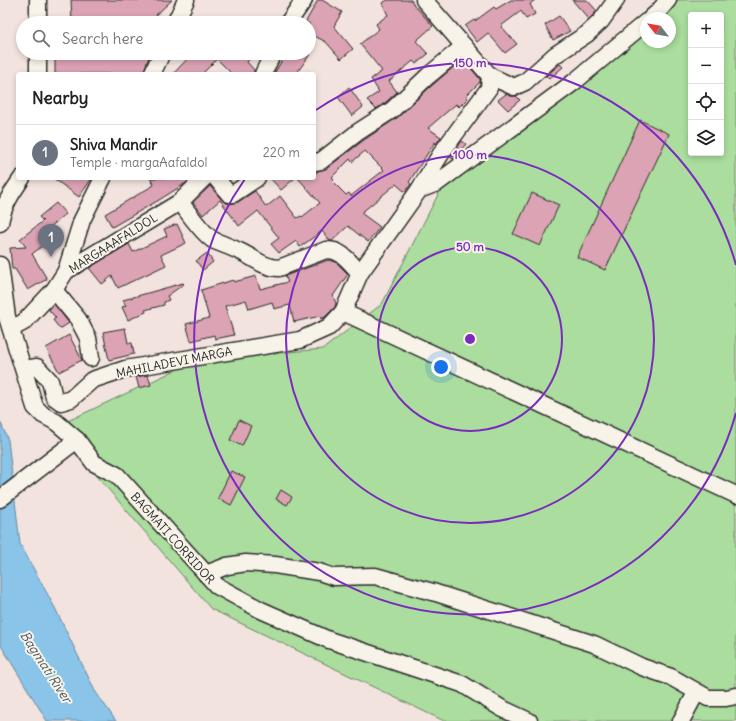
<!DOCTYPE html>
<meta charset="utf-8">
<style>
:root{--surface:#fff;--page:#f2f2f2;--text:#222;--muted:#767676;--line:#e0e0e0;--accent:#c8321e}
body{margin:0;font-family:Delius,sans-serif;background:var(--page);color:var(--text)}
.controls{position:absolute;right:12px;top:12px;display:grid;overflow:hidden;border-radius:4px;box-shadow:0 2px 6px #0003}
.controls button{width:36px;height:36px;display:grid;place-items:center;padding:0;border:0;border-bottom:1px solid var(--line);background:var(--surface);color:var(--text);font:20px sans-serif}
.compass{position:absolute;left:640px;top:12px;width:36px;height:36px;border-radius:50%;background:var(--surface);box-shadow:0 2px 6px #0003;rotate:301deg}
.you{position:absolute;left:441px;top:367px;width:14px;height:14px;margin:-10px;border:3px solid #fff;border-radius:50%;background:#1a73e8;box-shadow:0 0 0 6px #1a73e833}
.badge{display:grid;place-items:center;width:26px;height:26px;border-radius:50%;background:var(--accent);color:#fff;font-size:13px;font-weight:700}
.pin{position:absolute;translate:-50% -33px;filter:drop-shadow(0 1px 2px #0008)}
.pin::after{content:'';position:absolute;top:21px;width:14px;height:12px;background:inherit;clip-path:polygon(0 0,100% 0,50% 100%)}
.list{margin:0;padding:0;list-style:none}
h2{display:flex;justify-content:space-between;align-items:center;height:52px;margin:0;padding:0 16px;font-size:17px}
h2 small{font-size:13px;font-weight:400;color:var(--muted)}
.list li{display:grid;grid-template-columns:26px 1fr auto;gap:12px;align-items:center;box-sizing:border-box;height:56px;padding:0 16px;border-top:1px solid var(--line)}
.list b{display:block;font-size:15px;white-space:nowrap}
.list p{margin:0;font-size:13px;white-space:nowrap;color:var(--muted)}
.list em{font-size:13px;font-style:normal;color:var(--muted)}
.icon{flex:none;width:22px;height:22px;fill:none;stroke:currentColor;stroke-width:2;stroke-linecap:round;stroke-linejoin:round}
.map{position:relative;flex:none;width:736px;height:721px;overflow:hidden}
.search{position:absolute;background:var(--surface);box-shadow:0 2px 6px #0003;left:16px;top:16px;width:300px;height:44px;display:flex;align-items:center;gap:10px;box-sizing:border-box;padding:0 14px;border-radius:22px;color:var(--muted);font-size:15px}
.panel{position:absolute;background:var(--surface);box-shadow:0 2px 6px #0003;left:16px;top:72px;width:300px;height:108px;border-radius:4px}
.map>svg:first-child{display:block}
.green{fill:#aadd9e;stroke:#6a8464;fill-rule:evenodd}
.water{fill:#8ac4e9;stroke:#64879d}
.building{fill:#dca3b5;stroke:#2b2b2b;fill-rule:evenodd}
.lines{fill:none;stroke-linecap:round;stroke-linejoin:round}
.minor-casing{stroke:#2b2b2b;stroke-width:19}
.minor{stroke:#f7f3e8;stroke-width:16}
.ring{fill:none;stroke:#7b2cbf;stroke-width:2}
.labels{text-anchor:middle;dominant-baseline:central;stroke-width:4;stroke-linejoin:round;paint-order:stroke}
.street-label{font-size:12px;fill:#2b2b2b;stroke:#f7f3e8}
.water-label{font-size:13px;font-style:italic;fill:#485964;stroke:#f7f3e8}
.centre{fill:#7b2cbf;stroke:#f7f3e8;stroke-width:2}
.ring-label{font-size:12px;text-anchor:middle;font-weight:bold;fill:#7b2cbf;stroke:#f7f3e8;stroke-width:4;stroke-linejoin:round;paint-order:stroke}
</style>
<div class="map">
<svg width="736" height="721" viewBox="0 0 736 721">
<rect width="100%" height="100%" fill="#f2e3de"/>
<filter id="ink" filterUnits="userSpaceOnUse"><feTurbulence type="fractalNoise" baseFrequency=".025" numOctaves="2"/><feDisplacementMap in="SourceGraphic" scale="8" xChannelSelector="R" yChannelSelector="G"/><feConvolveMatrix kernelMatrix="1 2 1 2 8 2 1 2 1" color-interpolation-filters="sRGB"/></filter>
<g filter="url(#ink)">
<path class="green" d="M 670,0 L 736,0 L 736,721 L 444,721 L 211,609 L 55,427 L 197,360 L 323,349 L 382,304 L 444,183 L 646,29 L 646,42 L 670,42 L 670,18 L 656,18 ZM 691,15 L 721,15 L 721,153 L 691,153 Z"/>
<path class="water" d="M 0,421 L 8,440 L 20,544 L 55,608 L 95,691 L 116,721 L 47,721 L 0,644 Z"/>
<g class="building">
<path d="M 71,0 L 172,0 L 156,15 L 165,23 L 72,23 Z"/>
<path d="M 318,0 L 322,0 L 342,12 L 334,26 L 353,49 L 341,59 L 326,42 L 309,33 L 309,23 L 305,23 Z"/>
<path d="M 388,0 L 411,0 L 414,5 L 433,26 L 416,41 L 428,54 L 416,64 L 413,61 L 389,81 L 397,92 L 386,102 L 376,109 L 367,100 L 379,92 L 371,79 L 382,71 L 360,44 L 379,29 L 376,24 L 388,15 L 382,3 Z"/>
<path d="M 511,0 L 535,0 L 530,4 L 535,14 L 526,19 L 521,11 L 501,26 L 517,44 L 505,53 L 488,33 L 477,42 L 465,26 L 474,20 L 475,21 L 494,7 L 496,9 Z"/>
<path d="M 572,0 L 587,0 L 597,11 L 589,19 Z"/>
<path d="M 559,16 L 570,31 L 553,40 L 545,25 Z"/>
<path d="M 55,53 L 141,53 L 149,57 L 143,73 L 140,74 L 55,74 Z"/>
<path d="M 193,53 L 254,53 L 247,62 L 254,70 L 254,74 L 232,74 L 217,59 L 202,74 L 173,74 Z"/>
<path d="M 296,53 L 311,53 L 296,74 L 274,74 L 285,55 L 292,59 Z"/>
<path d="M 463,59 L 480,79 L 480,82 L 466,96 L 468,98 L 459,107 L 456,104 L 428,128 L 441,137 L 436,144 L 435,142 L 409,182 L 411,184 L 405,192 L 396,184 L 361,213 L 380,227 L 368,242 L 348,226 L 332,241 L 330,241 L 322,231 L 300,247 L 296,241 L 279,253 L 271,244 L 279,238 L 258,211 L 239,226 L 220,200 L 203,215 L 193,202 L 210,186 L 222,200 L 229,204 L 238,202 L 255,191 L 266,207 L 280,196 L 297,218 L 301,216 L 302,217 L 320,203 L 298,178 L 314,178 L 314,175 L 318,171 L 327,168 L 364,140 L 398,117 L 429,88 ZM 365,151 L 384,170 L 351,196 L 349,193 L 346,195 L 332,181 L 334,179 L 332,177 L 350,159 L 352,162 Z"/>
<path d="M 560,64 L 563,67 L 549,79 L 546,76 Z"/>
<path d="M 349,87 L 363,107 L 352,116 L 338,97 Z"/>
<path d="M 506,94 L 510,96 L 516,96 L 520,100 L 508,110 L 498,100 Z"/>
<path d="M 640,120 L 669,134 L 605,270 L 577,257 Z"/>
<path d="M 462,141 L 466,144 L 453,159 L 450,157 Z"/>
<path d="M 53,178 L 92,178 L 79,197 Z"/>
<path d="M 150,178 L 191,178 L 186,183 L 159,200 L 112,227 L 105,214 L 154,185 Z"/>
<path d="M 270,178 L 295,178 L 281,190 Z"/>
<path d="M 532,193 L 559,205 L 540,246 L 513,234 Z"/>
<path d="M 56,203 L 66,214 L 40,235 L 46,243 L 32,254 L 47,279 L 28,290 L 15,269 L 12,269 L 10,248 L 26,247 L 20,239 L 43,221 L 39,217 Z"/>
<path d="M 177,224 L 186,243 L 161,255 L 166,265 L 118,288 L 112,276 L 102,284 L 89,268 L 129,244 L 133,252 L 167,236 L 164,229 Z"/>
<path d="M 207,253 L 213,262 L 203,270 L 196,261 Z"/>
<path d="M 328,260 L 336,262 L 348,274 L 333,296 L 336,303 L 335,307 L 325,317 L 321,319 L 320,316 L 294,322 L 290,305 L 274,309 L 272,302 L 249,309 L 246,300 L 225,306 L 234,335 L 215,339 L 214,335 L 191,341 L 186,324 L 209,318 L 201,290 L 233,280 L 234,282 L 256,276 L 260,289 L 288,282 L 285,276 Z"/>
<path d="M 183,283 L 184,284 L 167,296 L 169,300 L 164,302 L 164,305 L 145,310 L 146,312 L 128,320 L 122,307 L 126,306 L 123,300 Z"/>
<path d="M 54,304 L 69,323 L 60,329 L 53,320 L 56,318 L 49,310 Z"/>
<path d="M 125,328 L 128,343 L 132,343 L 134,354 L 109,360 L 103,332 Z"/>
<path d="M 69,335 L 82,360 L 59,372 L 46,348 Z"/>
<path d="M 148,375 L 151,385 L 139,388 L 136,377 Z"/>
<path d="M 239,420 L 251,426 L 242,446 L 230,440 Z"/>
<path d="M 231,471 L 245,477 L 231,505 L 218,498 Z"/>
<path d="M 281,490 L 292,497 L 287,505 L 276,499 Z"/>
</g>
<g class="lines">
<defs>
<g id="minor">
<path d="M 651,18 L 658,12 L 668,0"/>
<path d="M 38,23 L 38,0"/>
<path d="M 175,23 L 186,0"/>
<path d="M 288,23 L 304,0"/>
<path d="M 38,53 L 38,74"/>
<path d="M 152,74 L 162,53"/>
<path d="M 263,74 L 273,53"/>
<path d="M 490,76 L 514,87 L 525,82 L 555,55 L 587,34 L 601,21 L 616,0"/>
<path d="M 314,161 L 316,162 L 321,161 L 358,132 L 392,110 L 428,76 L 464,46"/>
<path d="M 216,178 L 229,194 L 233,194 L 257,178"/>
<path d="M 419,190 L 442,152 L 489,88 L 490,76 L 424,0"/>
<path d="M 180,202 C 189,213 201,232 213,240 C 221,244 231,247 239,251 C 253,257 264,268 279,268 L 326,250 C 342,249 350,263 360,273"/>
<path d="M 0,223 C 2,207 13,191 22,178"/>
<path d="M 0,265 L 7,317 L 35,407 L 43,415 L 56,422 L 77,440 L 94,463 L 117,475 L 217,586 L 261,610 L 329,640 L 462,684 L 501,708 L 529,721"/>
<path d="M 66,271 L 82,220 L 103,178"/>
<path d="M 54,290 L 78,319 L 88,338 L 91,358"/>
<path d="M 343,312 L 736,495"/>
<path d="M 11,329 L 24,322 L 54,290 L 66,271 L 180,202 L 204,178"/>
<path d="M 24,369 L 37,367 L 50,381 L 54,397 L 61,402 L 71,399 L 92,380 L 125,369 L 300,340 L 329,327 L 343,312 L 360,273 L 414,197 L 419,190 L 437,183 L 574,82 L 646,22"/>
<path d="M 0,499 L 77,440"/>
<path d="M 206,574 L 227,566 L 246,563 L 275,565 L 319,572 L 334,577 L 375,576 L 436,593 L 594,644 L 642,667 L 671,677 L 708,698 L 726,698 L 736,696"/>
<path d="M 681,721 L 696,693"/>
</g>
</defs>
<use href="#minor" class="minor-casing"/>
<use href="#minor" class="minor"/>
</g>
</g>
<g class="ring">
<circle cx="470" cy="339" r="92"/>
<circle cx="470" cy="339" r="184"/>
<path d="M736 413A276 276 0 1 1 245 179M316 110A276 276 0 0 1 736 265"/>
</g>
<g class="labels">
<g class="street-label">
<text transform="translate(113 243) rotate(-32)">MARGAAAFALDOL</text>
<text transform="translate(174 362) rotate(-11)">MAHILADEVI MARGA</text>
<text transform="translate(173 538) rotate(48)">BAGMATI CORRIDOR</text>
</g>
<g class="water-label">
<text transform="translate(46 667) rotate(57)">Bagmati River</text>
</g>
</g>
<circle cx="470" cy="339" r="6" class="centre"/>
<g class="ring-label">
<text x="470" y="67">150 m</text>
<text x="470" y="159">100 m</text>
<text x="470" y="251">50 m</text>
</g>
</svg>
<div class="controls">
<button>+</button>
<button>−</button>
<button><svg class="icon" aria-label="locate" viewBox="0 0 24 24"><circle cx="12" cy="12" r="6"/><path d="M12 2v4M12 18v4M2 12h4M18 12h4"/></svg></button>
<button><svg class="icon" aria-label="layers" viewBox="0 0 24 24"><path d="M12 4l9 5-9 5-9-5zM3 14l9 5 9-5"/></svg></button>
</div>
<svg class="compass" viewBox="-18 -18 36 36"><path d="M0-13l5 13h-10z" fill="#e53935"/><path d="M0 13l5-13h-10z" fill="#767676"/></svg>
<div class="you"></div>
<div class="pin badge" style="left:51px;top:257px;background:#6b7280">1</div>
<div class="search"><svg class="icon" aria-label="search" viewBox="0 0 24 24"><circle cx="10" cy="10" r="6"/><path d="M15 15l6 6"/></svg>Search here</div>
<section class="panel">
<h2>Nearby<small></small></h2>
<ul class="list">
<li><span class="badge" style="background:#6b7280">1</span><div><b>Shiva Mandir</b><p>Temple · margaAafaldol</p></div><em>220 m</em></li>
</ul>
</section>
</div>
